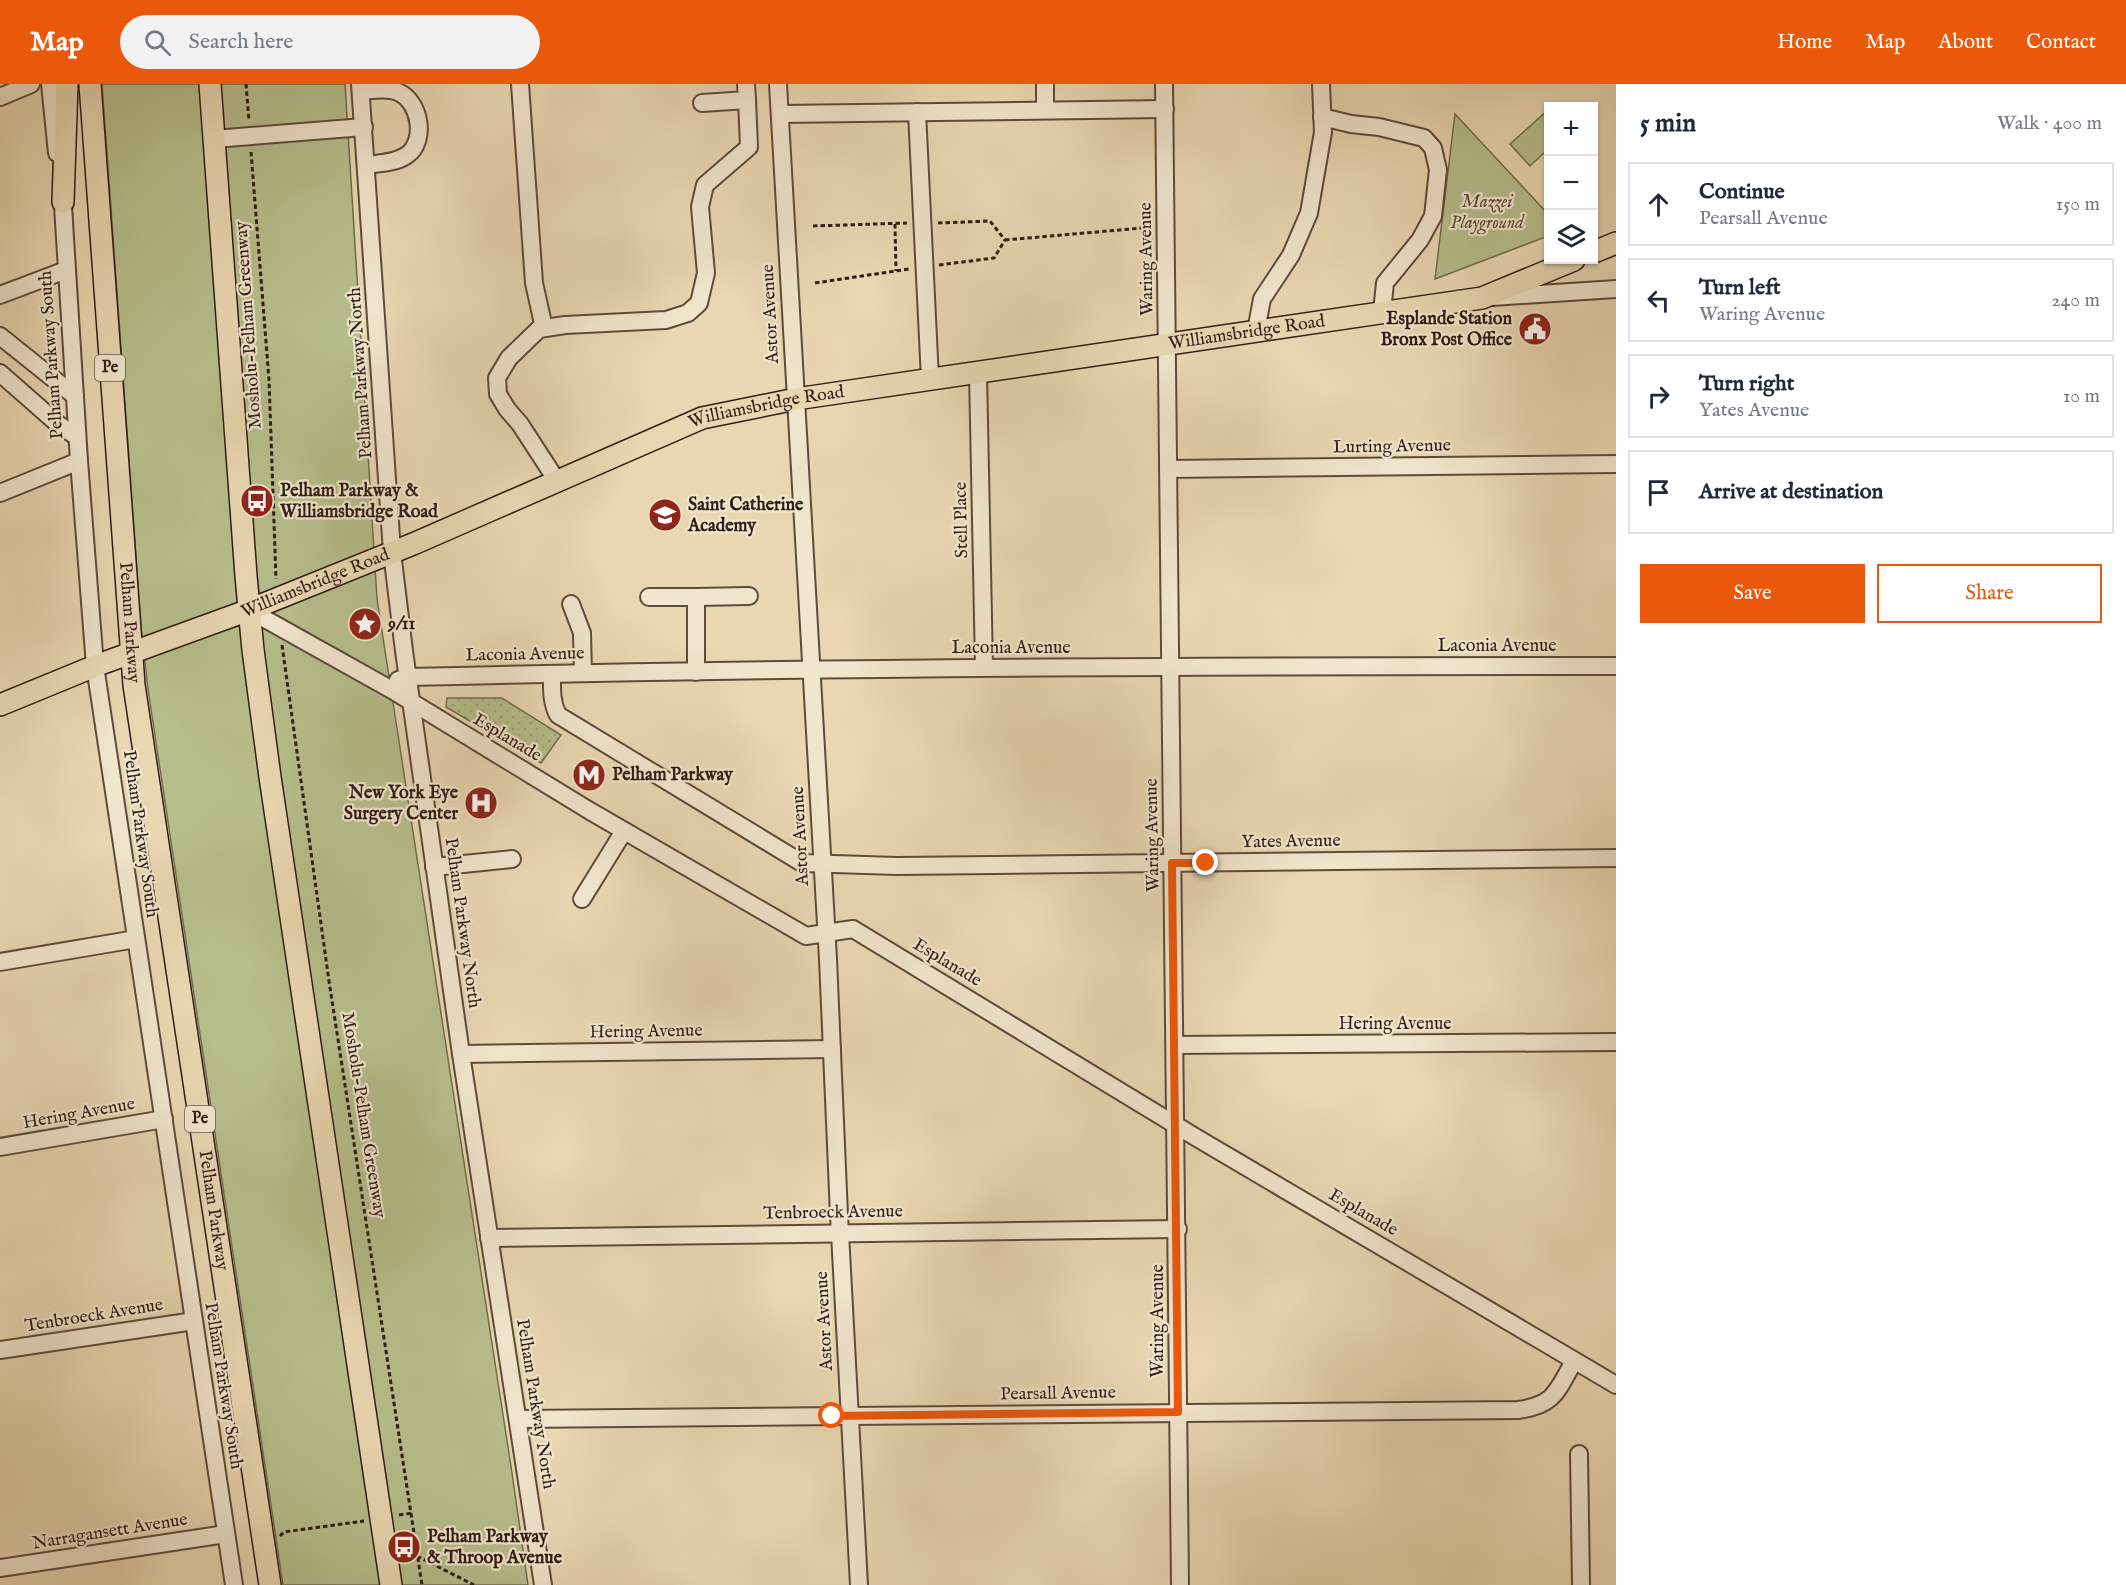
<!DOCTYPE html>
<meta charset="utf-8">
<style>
:root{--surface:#fff;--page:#f2f2f3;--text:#1f2937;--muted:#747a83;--line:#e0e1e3;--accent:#ea580c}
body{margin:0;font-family:"IM FELL English",serif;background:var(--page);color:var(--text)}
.controls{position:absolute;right:18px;top:18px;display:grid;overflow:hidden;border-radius:0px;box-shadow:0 2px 4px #0004}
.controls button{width:54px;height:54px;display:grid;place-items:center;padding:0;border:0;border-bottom:2px solid var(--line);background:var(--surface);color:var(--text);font:30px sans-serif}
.stop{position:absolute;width:18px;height:18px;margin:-14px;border:4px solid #ea580c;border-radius:50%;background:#fff}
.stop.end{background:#ea580c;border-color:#fff;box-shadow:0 2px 6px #0008}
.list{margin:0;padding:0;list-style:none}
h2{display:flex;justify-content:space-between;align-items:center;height:78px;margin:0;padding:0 24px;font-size:26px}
h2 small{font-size:20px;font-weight:400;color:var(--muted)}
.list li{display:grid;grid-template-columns:39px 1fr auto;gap:18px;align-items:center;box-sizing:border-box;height:84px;margin:0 12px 12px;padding:0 12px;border:2px solid var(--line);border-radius:0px}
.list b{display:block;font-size:22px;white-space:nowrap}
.list p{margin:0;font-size:20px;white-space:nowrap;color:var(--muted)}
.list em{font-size:20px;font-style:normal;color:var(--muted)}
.actions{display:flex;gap:12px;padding:18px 24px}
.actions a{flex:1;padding:14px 0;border:2px solid var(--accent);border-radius:0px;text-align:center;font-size:21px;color:var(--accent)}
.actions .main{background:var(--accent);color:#fff}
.icon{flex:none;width:33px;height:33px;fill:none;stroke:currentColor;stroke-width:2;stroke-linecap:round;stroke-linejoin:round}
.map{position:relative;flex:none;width:1616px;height:1501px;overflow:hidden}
header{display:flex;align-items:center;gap:36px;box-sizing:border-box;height:84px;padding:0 30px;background:var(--accent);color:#fff}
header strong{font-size:28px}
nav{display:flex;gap:33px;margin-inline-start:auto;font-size:21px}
.search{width:420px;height:54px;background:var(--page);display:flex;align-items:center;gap:15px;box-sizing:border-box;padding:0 21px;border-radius:33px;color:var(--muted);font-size:22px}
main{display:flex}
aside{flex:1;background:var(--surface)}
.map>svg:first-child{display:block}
.grass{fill:url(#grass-dots);stroke:#726d50;stroke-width:1.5}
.park{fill:#b6be8c;stroke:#726d50;stroke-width:1.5}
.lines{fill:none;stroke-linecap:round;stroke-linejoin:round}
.minor-casing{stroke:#5e4b3c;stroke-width:20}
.major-casing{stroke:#2f1c15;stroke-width:24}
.path{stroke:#2f1c15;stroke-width:3;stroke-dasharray:4.5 3;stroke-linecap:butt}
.minor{stroke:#f1e5cd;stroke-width:16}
.major{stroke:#e9d7b2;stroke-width:21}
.route{stroke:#ea580c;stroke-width:8}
.labels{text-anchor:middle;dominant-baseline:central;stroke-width:4.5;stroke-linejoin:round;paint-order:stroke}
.shield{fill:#f1e5cd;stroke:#69584c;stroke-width:1.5}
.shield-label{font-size:16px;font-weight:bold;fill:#2f1c15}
.park-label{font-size:18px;font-style:italic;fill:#584d39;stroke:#f1e5cd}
.street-label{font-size:18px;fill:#2f1c15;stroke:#f1e5cd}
.poi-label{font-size:18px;font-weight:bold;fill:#2f1c15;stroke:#f1e5cd;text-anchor:start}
</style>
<header>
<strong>Map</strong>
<div class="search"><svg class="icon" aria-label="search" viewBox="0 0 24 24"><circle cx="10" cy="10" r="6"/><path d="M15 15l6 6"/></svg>Search here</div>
<nav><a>Home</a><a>Map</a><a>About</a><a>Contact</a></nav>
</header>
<main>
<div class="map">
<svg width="1616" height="1501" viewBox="0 0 1616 1501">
<defs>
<pattern id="grass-dots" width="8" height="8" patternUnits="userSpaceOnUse" patternTransform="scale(1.5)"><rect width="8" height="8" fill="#b6be8c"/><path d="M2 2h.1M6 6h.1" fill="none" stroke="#9da378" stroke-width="1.8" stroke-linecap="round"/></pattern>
</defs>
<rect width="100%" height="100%" fill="#e9d7b2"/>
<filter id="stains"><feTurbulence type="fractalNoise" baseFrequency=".00333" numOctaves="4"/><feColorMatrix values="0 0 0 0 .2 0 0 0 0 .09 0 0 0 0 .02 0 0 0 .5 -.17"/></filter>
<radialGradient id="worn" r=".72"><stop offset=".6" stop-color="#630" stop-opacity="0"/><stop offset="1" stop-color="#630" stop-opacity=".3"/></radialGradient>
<path class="grass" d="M 447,614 L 502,614 L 561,651 L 541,679 L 446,623 Z"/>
<g class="park">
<path d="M 102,0 L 345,0 L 377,515 L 512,1389 L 528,1501 L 283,1501 L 148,605 L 141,542 Z"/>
<path d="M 1548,26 L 1548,65 L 1530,82 L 1510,60 Z"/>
<path d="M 1455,30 L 1548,130 L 1548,152 L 1435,195 Z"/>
</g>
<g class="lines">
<defs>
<g id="minor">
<path d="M 50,0 L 57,69"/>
<path d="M 360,0 L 392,468 L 404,567 L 461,970 L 543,1501"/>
<path d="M 520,0 L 534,199 L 544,244"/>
<path d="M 778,0 L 828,875 L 839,1131 L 859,1501"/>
<path d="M 1164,0 L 1180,1501"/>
<path d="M 361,7 C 373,6 387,3 398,8 C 420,17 427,57 407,71 C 396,79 380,79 367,81"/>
<path d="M 0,13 L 31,0"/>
<path d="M 702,19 L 747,16 L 746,0"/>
<path d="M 1045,26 L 1045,0"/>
<path d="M 917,28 L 930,295"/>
<path d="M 780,30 L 1165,25"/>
<path d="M 1322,33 L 1351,40 L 1379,43 L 1424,54 L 1433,64 L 1438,86 L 1433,132 L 1420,156 L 1385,199 L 1382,228"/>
<path d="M 214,55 L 364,43"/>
<path d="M 62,106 L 79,377 L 95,582 L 234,1501"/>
<path d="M 0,211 L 66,186"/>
<path d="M 1492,213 L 1616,205"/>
<path d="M 1256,247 L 1262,215 L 1291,171 L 1309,129 L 1323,48 L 1321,0"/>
<path d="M 0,252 L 75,312"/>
<path d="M 978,288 L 984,583"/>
<path d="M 0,289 L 58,340 L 77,353"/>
<path d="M 1168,385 L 1616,380"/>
<path d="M 557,397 L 520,340 L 507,325 L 498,310 L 497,294 L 509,274 L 539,245 L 565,241 L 666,236 L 688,229 L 699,219 L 706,189 L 700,123 L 705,101 L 749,63 L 747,16"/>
<path d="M 0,409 L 79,377"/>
<path d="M 649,513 L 696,513 L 696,588"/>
<path d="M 696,513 L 749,512"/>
<path d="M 571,520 L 582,549 L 583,589"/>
<path d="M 249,526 L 392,606 L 590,727 L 806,852 L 853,845 L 1197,1054 L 1616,1301"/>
<path d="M 552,590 C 552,604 551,618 558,631 L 802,779 L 897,782 L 1616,774"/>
<path d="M 398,596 L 407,593 C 810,583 1213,582 1616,582"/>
<path d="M 434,783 L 512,775"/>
<path d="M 582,815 L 624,747"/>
<path d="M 0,878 L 136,855"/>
<path d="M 1175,961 L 1616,958"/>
<path d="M 461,970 L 832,965"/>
<path d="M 0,1063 L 164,1035"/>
<path d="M 489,1154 L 1178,1145"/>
<path d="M 0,1266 L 194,1237"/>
<path d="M 518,1335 L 1518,1326 C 1555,1321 1557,1307 1574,1277"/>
<path d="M 1579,1370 L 1581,1501"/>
<path d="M 0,1484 L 226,1450"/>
</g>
<g id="major">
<path id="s1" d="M 90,0 L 134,601 L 270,1501"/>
<path d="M 210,0 L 246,492 L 253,566 L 270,693 L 391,1501"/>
<path d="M 63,118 L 67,0"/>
<path d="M 1594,168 L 1616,159"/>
<path id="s2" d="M 0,621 L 95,582 L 249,526 L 413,460 L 702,334 L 796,315 L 1482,214 L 1574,176"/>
</g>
</defs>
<use href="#minor" class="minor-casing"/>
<use href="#major" class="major-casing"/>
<g class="path">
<path d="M 246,0 L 249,37"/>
<path d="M 251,68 L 269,296 L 276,495"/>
<path d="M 938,139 L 990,137 L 1005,156"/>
<path d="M 895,140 L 896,187"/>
<path d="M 813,142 L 907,139"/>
<path d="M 1005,156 L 1142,144"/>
<path d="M 939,181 L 994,174 L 1005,156"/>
<path d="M 815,199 L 909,185"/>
<path d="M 282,561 L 329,897 L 422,1501"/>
<path d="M 399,1431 L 412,1429"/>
<path d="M 280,1452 L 284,1448 L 364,1437"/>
<path d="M 417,1472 L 474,1501"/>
</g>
<use href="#minor" class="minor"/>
<use href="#major" class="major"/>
</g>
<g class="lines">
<path class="route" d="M 832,1332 L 1178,1328 L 1172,779 L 1206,779"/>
</g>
<defs>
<symbol id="civic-disc" viewBox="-11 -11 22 22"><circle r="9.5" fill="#8f2418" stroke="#f1e5cd"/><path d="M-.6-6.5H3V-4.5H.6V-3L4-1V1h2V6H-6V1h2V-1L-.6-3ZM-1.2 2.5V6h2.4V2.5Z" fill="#fff"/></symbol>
<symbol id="bus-disc" viewBox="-11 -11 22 22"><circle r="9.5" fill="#8f2418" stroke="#f1e5cd"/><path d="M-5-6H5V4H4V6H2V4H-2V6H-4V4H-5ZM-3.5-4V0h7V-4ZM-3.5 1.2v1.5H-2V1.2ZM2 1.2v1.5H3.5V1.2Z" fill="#fff"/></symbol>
<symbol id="school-disc" viewBox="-11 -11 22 22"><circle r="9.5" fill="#8f2418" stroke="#f1e5cd"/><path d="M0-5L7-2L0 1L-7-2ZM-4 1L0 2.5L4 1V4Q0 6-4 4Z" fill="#fff"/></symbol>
<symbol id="sight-disc" viewBox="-11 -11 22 22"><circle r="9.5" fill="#8f2418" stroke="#f1e5cd"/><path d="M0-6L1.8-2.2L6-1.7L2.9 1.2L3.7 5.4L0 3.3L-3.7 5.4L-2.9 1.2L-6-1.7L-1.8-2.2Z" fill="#fff"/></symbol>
<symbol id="metro-disc" viewBox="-11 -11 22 22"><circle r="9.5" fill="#8f2418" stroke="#f1e5cd"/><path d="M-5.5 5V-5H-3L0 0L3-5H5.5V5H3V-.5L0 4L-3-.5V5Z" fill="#fff"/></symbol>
<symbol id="hospital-disc" viewBox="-11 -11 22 22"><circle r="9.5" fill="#8f2418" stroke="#f1e5cd"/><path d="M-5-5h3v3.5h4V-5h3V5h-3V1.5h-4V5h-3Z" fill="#fff"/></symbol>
</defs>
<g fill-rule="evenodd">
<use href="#civic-disc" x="1516" y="226" width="38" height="38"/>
<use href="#bus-disc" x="238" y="398" width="38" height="38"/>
<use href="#school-disc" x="646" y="412" width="38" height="38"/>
<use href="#sight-disc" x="346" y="521" width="38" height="38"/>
<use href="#metro-disc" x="570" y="672" width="38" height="38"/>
<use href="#hospital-disc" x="462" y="700" width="38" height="38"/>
<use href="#bus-disc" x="385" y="1444" width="38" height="38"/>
</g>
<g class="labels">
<g class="shield">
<rect x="95" y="271" width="30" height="26" rx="4.5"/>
<rect x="185" y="1022" width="30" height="26" rx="4.5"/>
</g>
<g class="shield-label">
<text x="110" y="284">Pe</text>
<text x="200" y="1035">Pe</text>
</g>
<g class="park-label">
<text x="1487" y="118">Mazzei<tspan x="1487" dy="21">Playground</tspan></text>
</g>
<g class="street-label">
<text transform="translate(1147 175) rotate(-91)">Waring Avenue</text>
<text transform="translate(771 230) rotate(-93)">Astor Avenue</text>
<text transform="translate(249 241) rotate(-94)">Mosholu-Pelham Greenway</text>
<text stroke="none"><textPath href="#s2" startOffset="1310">Williamsbridge Road</textPath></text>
<text transform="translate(52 271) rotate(-94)">Pelham Parkway South</text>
<text transform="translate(361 289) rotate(-94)">Pelham Parkway North</text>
<text stroke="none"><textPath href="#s2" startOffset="824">Williamsbridge Road</textPath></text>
<text transform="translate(1392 363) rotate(-1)">Lurting Avenue</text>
<text transform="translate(962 436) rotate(-91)">Stell Place</text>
<text stroke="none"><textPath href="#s2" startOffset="338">Williamsbridge Road</textPath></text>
<text stroke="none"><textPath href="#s1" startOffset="540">Pelham Parkway</textPath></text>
<text x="1497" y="562">Laconia Avenue</text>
<text x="1011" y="564">Laconia Avenue</text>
<text transform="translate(525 571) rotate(-1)">Laconia Avenue</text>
<text transform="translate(507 654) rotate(31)">Esplanade</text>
<text transform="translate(140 750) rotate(82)">Pelham Parkway South</text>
<text transform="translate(1153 751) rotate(-91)">Waring Avenue</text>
<text transform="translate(801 752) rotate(-93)">Astor Avenue</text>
<text transform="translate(1291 758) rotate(-1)">Yates Avenue</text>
<text transform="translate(462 839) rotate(82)">Pelham Parkway North</text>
<text transform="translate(947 879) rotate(31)">Esplanade</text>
<text x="1395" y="940">Hering Avenue</text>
<text transform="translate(646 948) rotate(-1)">Hering Avenue</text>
<text transform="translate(79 1030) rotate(-10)">Hering Avenue</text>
<text transform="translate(363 1031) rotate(81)">Mosholu-Pelham Greenway</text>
<text stroke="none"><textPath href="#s1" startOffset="1134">Pelham Parkway</textPath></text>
<text transform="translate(833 1129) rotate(-1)">Tenbroeck Avenue</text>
<text transform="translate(1363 1129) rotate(30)">Esplanade</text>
<text transform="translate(94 1232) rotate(-9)">Tenbroeck Avenue</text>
<text transform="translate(825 1237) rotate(-93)">Astor Avenue</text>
<text transform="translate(1158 1237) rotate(-90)">Waring Avenue</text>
<text transform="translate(223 1302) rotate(81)">Pelham Parkway South</text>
<text transform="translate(1058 1310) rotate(-1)">Pearsall Avenue</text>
<text transform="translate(535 1320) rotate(81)">Pelham Parkway North</text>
<text transform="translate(110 1448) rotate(-9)">Narragansett Avenue</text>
</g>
<g class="poi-label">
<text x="1512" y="235" text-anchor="end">Esplande Station<tspan x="1512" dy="21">Bronx Post Office</tspan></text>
<text x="280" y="407">Pelham Parkway &amp;<tspan x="280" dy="21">Williamsbridge Road</tspan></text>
<text x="688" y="421">Saint Catherine<tspan x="688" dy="21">Academy</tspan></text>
<text x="388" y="540">9/11</text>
<text x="612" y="691">Pelham Parkway</text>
<text x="458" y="709" text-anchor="end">New York Eye<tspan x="458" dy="21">Surgery Center</tspan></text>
<text x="427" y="1453">Pelham Parkway<tspan x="427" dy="21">&amp; Throop Avenue</tspan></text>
</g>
</g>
<rect width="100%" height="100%" filter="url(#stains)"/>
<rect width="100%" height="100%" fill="url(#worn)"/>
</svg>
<div class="controls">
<button>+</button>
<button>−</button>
<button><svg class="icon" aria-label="layers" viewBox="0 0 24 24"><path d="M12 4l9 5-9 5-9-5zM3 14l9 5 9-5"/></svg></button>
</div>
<div class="stop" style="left:832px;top:1332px"></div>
<div class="stop end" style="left:1206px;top:779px"></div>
</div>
<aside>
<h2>5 min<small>Walk · 400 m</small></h2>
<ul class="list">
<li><svg class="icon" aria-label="ahead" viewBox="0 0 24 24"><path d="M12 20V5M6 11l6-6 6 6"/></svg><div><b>Continue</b><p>Pearsall Avenue</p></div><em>150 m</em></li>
<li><svg class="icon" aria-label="left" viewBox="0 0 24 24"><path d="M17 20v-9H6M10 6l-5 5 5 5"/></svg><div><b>Turn left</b><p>Waring Avenue</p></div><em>240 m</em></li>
<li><svg class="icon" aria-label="right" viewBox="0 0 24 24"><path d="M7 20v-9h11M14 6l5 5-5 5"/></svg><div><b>Turn right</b><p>Yates Avenue</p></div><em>10 m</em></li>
<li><svg class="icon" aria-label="arrive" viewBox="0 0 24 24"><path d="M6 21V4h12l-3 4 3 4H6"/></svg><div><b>Arrive at destination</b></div></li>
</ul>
<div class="actions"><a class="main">Save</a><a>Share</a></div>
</aside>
</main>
